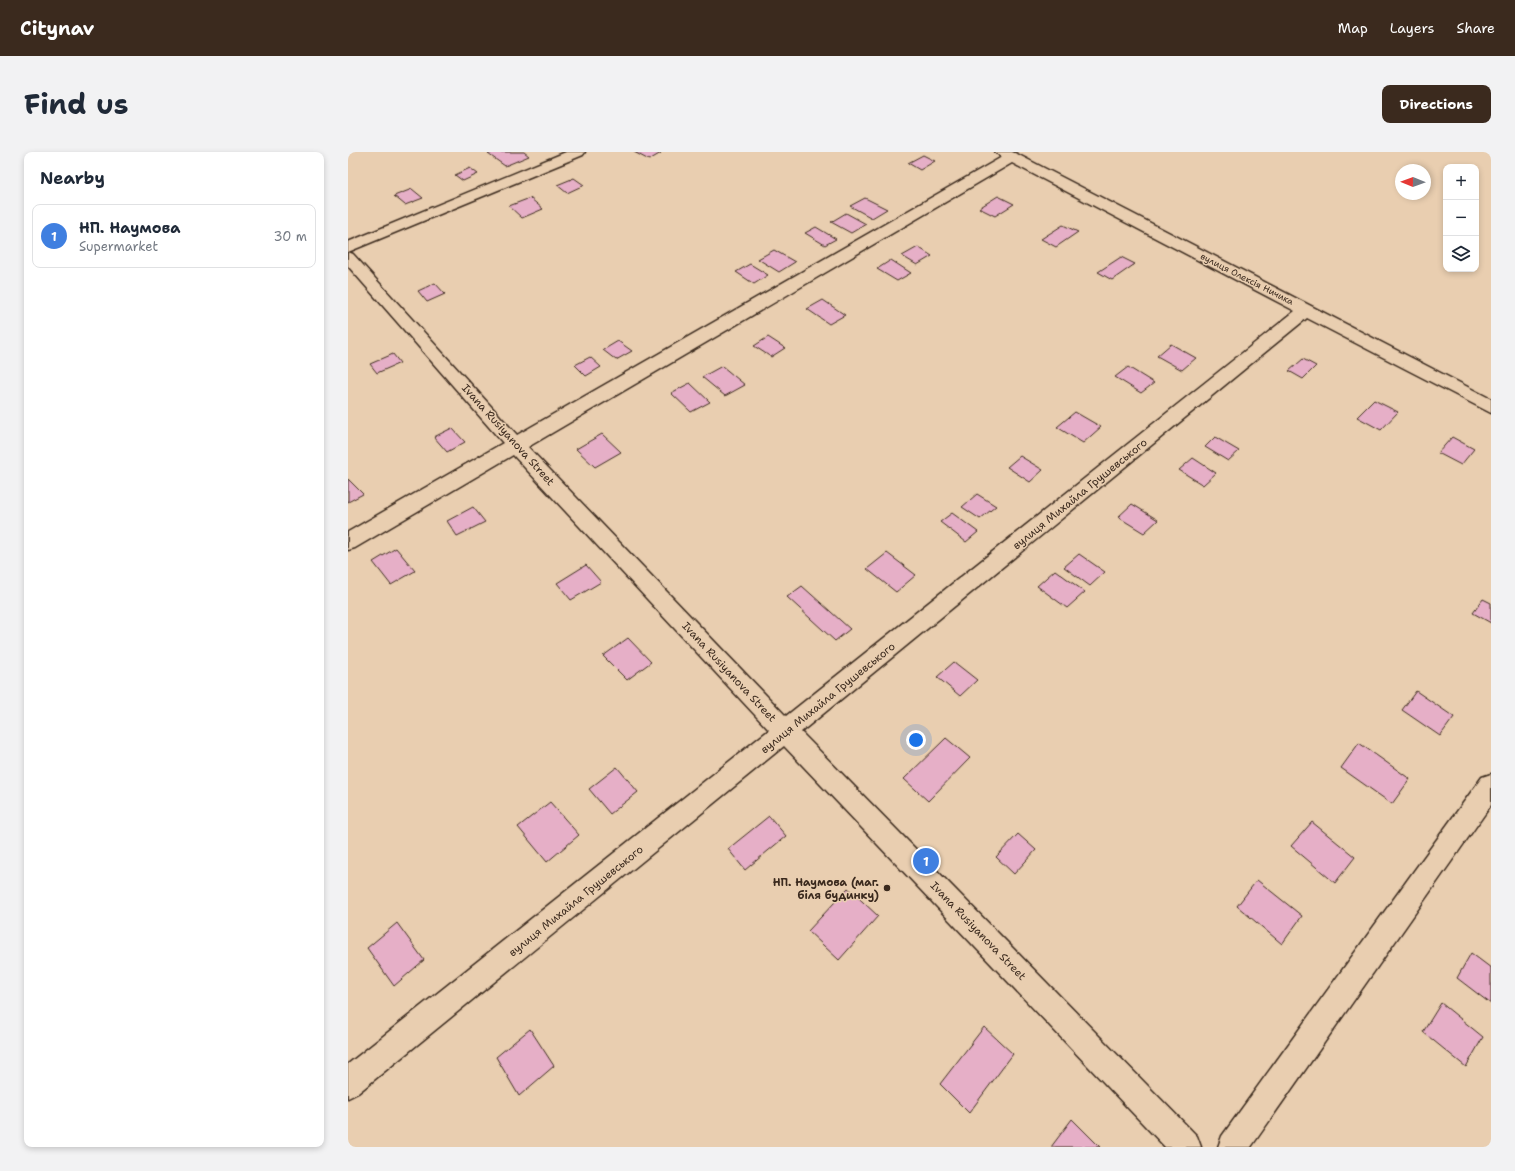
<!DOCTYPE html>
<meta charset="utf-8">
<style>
:root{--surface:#fff;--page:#f2f2f3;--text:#1f2937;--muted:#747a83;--line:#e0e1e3;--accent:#3b2a1e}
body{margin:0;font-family:"Shantell Sans",sans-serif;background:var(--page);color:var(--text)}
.controls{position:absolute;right:12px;top:12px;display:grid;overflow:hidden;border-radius:8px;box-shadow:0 2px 6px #0003}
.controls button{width:36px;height:36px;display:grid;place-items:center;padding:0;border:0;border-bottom:1px solid var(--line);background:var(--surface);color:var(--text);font:20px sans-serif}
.compass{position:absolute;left:1047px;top:12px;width:36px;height:36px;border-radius:50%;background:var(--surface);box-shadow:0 2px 6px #0003;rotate:271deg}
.you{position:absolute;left:568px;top:588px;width:14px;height:14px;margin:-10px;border:3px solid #fff;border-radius:50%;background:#1a73e8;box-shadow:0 0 0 6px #1a73e833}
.badge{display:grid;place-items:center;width:26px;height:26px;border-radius:50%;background:var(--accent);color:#fff;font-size:13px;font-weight:700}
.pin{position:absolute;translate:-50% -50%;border:2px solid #fff;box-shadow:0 1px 4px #0006}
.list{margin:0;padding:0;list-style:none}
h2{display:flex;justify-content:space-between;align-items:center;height:52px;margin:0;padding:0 16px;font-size:17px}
h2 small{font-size:13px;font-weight:400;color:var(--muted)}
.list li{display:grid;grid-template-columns:26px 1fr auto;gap:12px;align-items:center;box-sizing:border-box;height:64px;margin:0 8px 8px;padding:0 8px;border:1px solid var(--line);border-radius:8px}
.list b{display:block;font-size:15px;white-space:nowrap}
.list p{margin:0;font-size:13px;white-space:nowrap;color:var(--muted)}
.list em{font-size:13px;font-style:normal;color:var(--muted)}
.icon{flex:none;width:22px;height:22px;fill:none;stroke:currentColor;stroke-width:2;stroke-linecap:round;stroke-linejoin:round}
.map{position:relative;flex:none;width:1143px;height:995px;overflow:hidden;border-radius:8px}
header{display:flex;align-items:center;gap:24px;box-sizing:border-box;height:56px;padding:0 20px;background:var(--accent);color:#fff}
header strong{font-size:19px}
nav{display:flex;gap:22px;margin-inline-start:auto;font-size:14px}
.intro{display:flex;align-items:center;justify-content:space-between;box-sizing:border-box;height:96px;padding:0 24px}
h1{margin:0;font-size:28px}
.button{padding:10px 18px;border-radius:8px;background:var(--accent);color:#fff;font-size:14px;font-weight:700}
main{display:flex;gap:24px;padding:0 24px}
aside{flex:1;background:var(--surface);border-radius:8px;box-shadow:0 2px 6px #0003}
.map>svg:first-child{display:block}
.building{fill:#e6afc7;stroke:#3b2a1e}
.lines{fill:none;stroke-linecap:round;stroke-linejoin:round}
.minor-casing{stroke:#3b2a1e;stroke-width:3}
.minor{fill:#e9ceb0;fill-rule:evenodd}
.poi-dot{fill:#3b2a1e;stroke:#e9ceb0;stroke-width:1.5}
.labels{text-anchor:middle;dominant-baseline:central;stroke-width:3;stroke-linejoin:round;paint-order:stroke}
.far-street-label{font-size:9px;fill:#3b2a1e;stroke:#e9ceb0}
.street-label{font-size:11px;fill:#3b2a1e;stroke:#e9ceb0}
.poi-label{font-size:11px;font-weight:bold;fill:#3b2a1e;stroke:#e9ceb0;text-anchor:end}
</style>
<header>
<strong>Citynav</strong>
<nav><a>Map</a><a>Layers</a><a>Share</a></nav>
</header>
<div class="intro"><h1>Find us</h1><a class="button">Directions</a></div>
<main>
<aside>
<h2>Nearby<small></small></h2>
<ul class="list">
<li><span class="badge" style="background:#3f7fe0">1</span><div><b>НП. Наумова</b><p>Supermarket</p></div><em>30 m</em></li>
</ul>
</aside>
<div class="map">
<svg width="1143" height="995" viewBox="0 0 1143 995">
<rect width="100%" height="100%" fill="#e9ceb0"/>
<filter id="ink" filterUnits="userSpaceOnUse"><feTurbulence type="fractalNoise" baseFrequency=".025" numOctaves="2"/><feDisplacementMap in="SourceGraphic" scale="8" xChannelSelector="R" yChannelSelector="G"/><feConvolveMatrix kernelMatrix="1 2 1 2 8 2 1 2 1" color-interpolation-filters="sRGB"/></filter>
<g filter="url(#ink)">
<g class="building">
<path d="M 146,0 L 176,0 L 181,4 L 157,14 L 140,2 Z"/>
<path d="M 286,0 L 311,0 L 313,1 L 301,8 Z"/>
<path d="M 575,3 L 587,9 L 572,18 L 560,11 Z"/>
<path d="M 122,16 L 130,22 L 115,29 L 107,23 Z"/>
<path d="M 226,26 L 236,33 L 219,41 L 209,33 Z"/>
<path d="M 64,37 L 75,46 L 57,53 L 46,44 Z"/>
<path d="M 650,44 L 666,52 L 647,64 L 631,56 Z"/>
<path d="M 182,46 L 195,57 L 174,66 L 161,54 Z"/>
<path d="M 517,46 L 539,57 L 524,66 L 502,54 Z"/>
<path d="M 498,61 L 518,72 L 503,81 L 483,70 Z"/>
<path d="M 715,73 L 730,80 L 708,95 L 693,87 Z"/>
<path d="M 468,75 L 488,87 L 477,93 L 457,81 Z"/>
<path d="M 570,95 L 584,104 L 569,113 L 554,104 Z"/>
<path d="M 426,98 L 447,110 L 431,120 L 410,107 Z"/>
<path d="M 773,105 L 787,112 L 764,128 L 750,120 Z"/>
<path d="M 543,108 L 563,121 L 549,129 L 529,117 Z"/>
<path d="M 402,112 L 420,123 L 406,132 L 388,120 Z"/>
<path d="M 87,131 L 97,142 L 79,150 L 70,139 Z"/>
<path d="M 475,148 L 497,163 L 481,172 L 459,157 Z"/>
<path d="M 420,185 L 437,196 L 423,205 L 406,194 Z"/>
<path d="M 270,189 L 284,199 L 268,208 L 255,198 Z"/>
<path d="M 823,192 L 848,206 L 834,218 L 809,204 Z"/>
<path d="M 45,202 L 52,211 L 29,221 L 22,212 Z"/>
<path d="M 242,205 L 253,215 L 238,224 L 227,213 Z"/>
<path d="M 955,207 L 968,214 L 955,227 L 941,219 Z"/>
<path d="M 374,214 L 397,233 L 377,244 L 354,225 Z"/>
<path d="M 780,215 L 806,231 L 793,241 L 767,225 Z"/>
<path d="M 342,231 L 362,250 L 343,260 L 323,241 Z"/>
<path d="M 1026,248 L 1050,260 L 1033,278 L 1009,265 Z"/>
<path d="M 727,260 L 753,275 L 735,291 L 709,275 Z"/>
<path d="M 104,276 L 117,290 L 99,300 L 86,285 Z"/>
<path d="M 254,282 L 273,300 L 247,315 L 228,297 Z"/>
<path d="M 867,285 L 891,299 L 880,309 L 857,295 Z"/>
<path d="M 1104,285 L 1126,297 L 1113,313 L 1090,301 Z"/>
<path d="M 672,304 L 695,318 L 682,330 L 659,315 Z"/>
<path d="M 845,306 L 868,321 L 855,333 L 831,318 Z"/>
<path d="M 0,327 L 15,342 L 0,350 Z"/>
<path d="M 629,342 L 648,354 L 632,367 L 614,355 Z"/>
<path d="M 784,352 L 810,368 L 796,381 L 770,365 Z"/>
<path d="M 125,355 L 137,370 L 109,384 L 99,369 Z"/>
<path d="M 604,361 L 630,380 L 618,390 L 592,370 Z"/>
<path d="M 48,396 L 67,419 L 43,433 L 25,410 Z"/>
<path d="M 539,401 L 568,423 L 548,440 L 519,417 Z"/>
<path d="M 731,402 L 757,420 L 742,434 L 716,415 Z"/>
<path d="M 238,413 L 253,430 L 223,448 L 209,431 Z"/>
<path d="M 707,418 L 737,440 L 719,456 L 689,434 Z"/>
<path d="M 454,434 L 502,477 L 487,489 L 439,445 Z"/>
<path d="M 1135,447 L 1143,451 L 1143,471 L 1125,461 Z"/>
<path d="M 280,486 L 303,510 L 279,528 L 255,504 Z"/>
<path d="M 606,510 L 629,528 L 612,544 L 589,525 Z"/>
<path d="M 1068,539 L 1106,565 L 1092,584 L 1054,558 Z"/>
<path d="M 598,586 L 622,606 L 580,649 L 556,627 Z"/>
<path d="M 1011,591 L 1062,627 L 1044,652 L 993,616 Z"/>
<path d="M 269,615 L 290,640 L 262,662 L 241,637 Z"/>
<path d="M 202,650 L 231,683 L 199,710 L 170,675 Z"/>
<path d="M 421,664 L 438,684 L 397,718 L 380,697 Z"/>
<path d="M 964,670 L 1007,705 L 987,731 L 943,694 Z"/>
<path d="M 670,682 L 688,698 L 666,722 L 648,705 Z"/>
<path d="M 909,728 L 954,764 L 934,792 L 889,754 Z"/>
<path d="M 500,736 L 530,764 L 491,808 L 460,779 Z"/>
<path d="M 49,771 L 76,808 L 46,834 L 19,796 Z"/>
<path d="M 1123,801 L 1143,816 L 1143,852 L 1109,826 Z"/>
<path d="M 1093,851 L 1135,885 L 1118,915 L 1075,880 Z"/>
<path d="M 636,875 L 665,902 L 621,961 L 592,932 Z"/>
<path d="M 182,877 L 206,914 L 171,944 L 148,905 Z"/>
<path d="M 724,967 L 752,995 L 703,995 Z"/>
</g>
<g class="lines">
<defs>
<g id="minor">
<path d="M 218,0 L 237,0 L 235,3 L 0,100 L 0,90 Z"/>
<path d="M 647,0 L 664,0 L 669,2 L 1143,247 L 1143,261 L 959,166 L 453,580 L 849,984 L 853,995 L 817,995 L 436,594 L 10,941 L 0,946 L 0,912 L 421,578 L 165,303 L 7,396 L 0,398 L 0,380 L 155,291 L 0,114 L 0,100 L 5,102 L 169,283 L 654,5 ZM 664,11 L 947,159 L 438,564 L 180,295 Z"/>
<path d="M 1143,622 L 1143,653 L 903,995 L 870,995 L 874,984 L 1134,625 Z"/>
</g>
</defs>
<use href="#minor" class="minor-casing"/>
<use href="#minor" class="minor"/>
</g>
</g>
<circle class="poi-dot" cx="539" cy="736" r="4"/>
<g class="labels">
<g class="far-street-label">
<text transform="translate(899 127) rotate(27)">вулиця Олексія Ничика</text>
</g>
<g class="street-label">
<text transform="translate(160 283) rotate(48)">Ivana Rusiyanova Street</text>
<text transform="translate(732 342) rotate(-39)">вулиця Михайла Грушевського</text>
<text transform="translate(381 520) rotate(47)">Ivana Rusiyanova Street</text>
<text transform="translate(480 546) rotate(-39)">вулиця Михайла Грушевського</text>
<text transform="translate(228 749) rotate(-39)">вулиця Михайла Грушевського</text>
<text transform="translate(630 779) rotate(46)">Ivana Rusiyanova Street</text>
</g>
<g class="poi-label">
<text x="531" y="730">НП. Наумова (маг.<tspan x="531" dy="13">біля будинку)</tspan></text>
</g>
</g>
</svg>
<div class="controls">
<button>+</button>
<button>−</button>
<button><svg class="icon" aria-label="layers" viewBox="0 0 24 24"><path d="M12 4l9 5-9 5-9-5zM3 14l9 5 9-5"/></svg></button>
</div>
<svg class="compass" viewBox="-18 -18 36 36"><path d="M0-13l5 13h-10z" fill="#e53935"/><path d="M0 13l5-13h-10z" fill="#747a83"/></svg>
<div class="you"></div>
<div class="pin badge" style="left:578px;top:709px;background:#3f7fe0">1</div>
</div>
</main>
